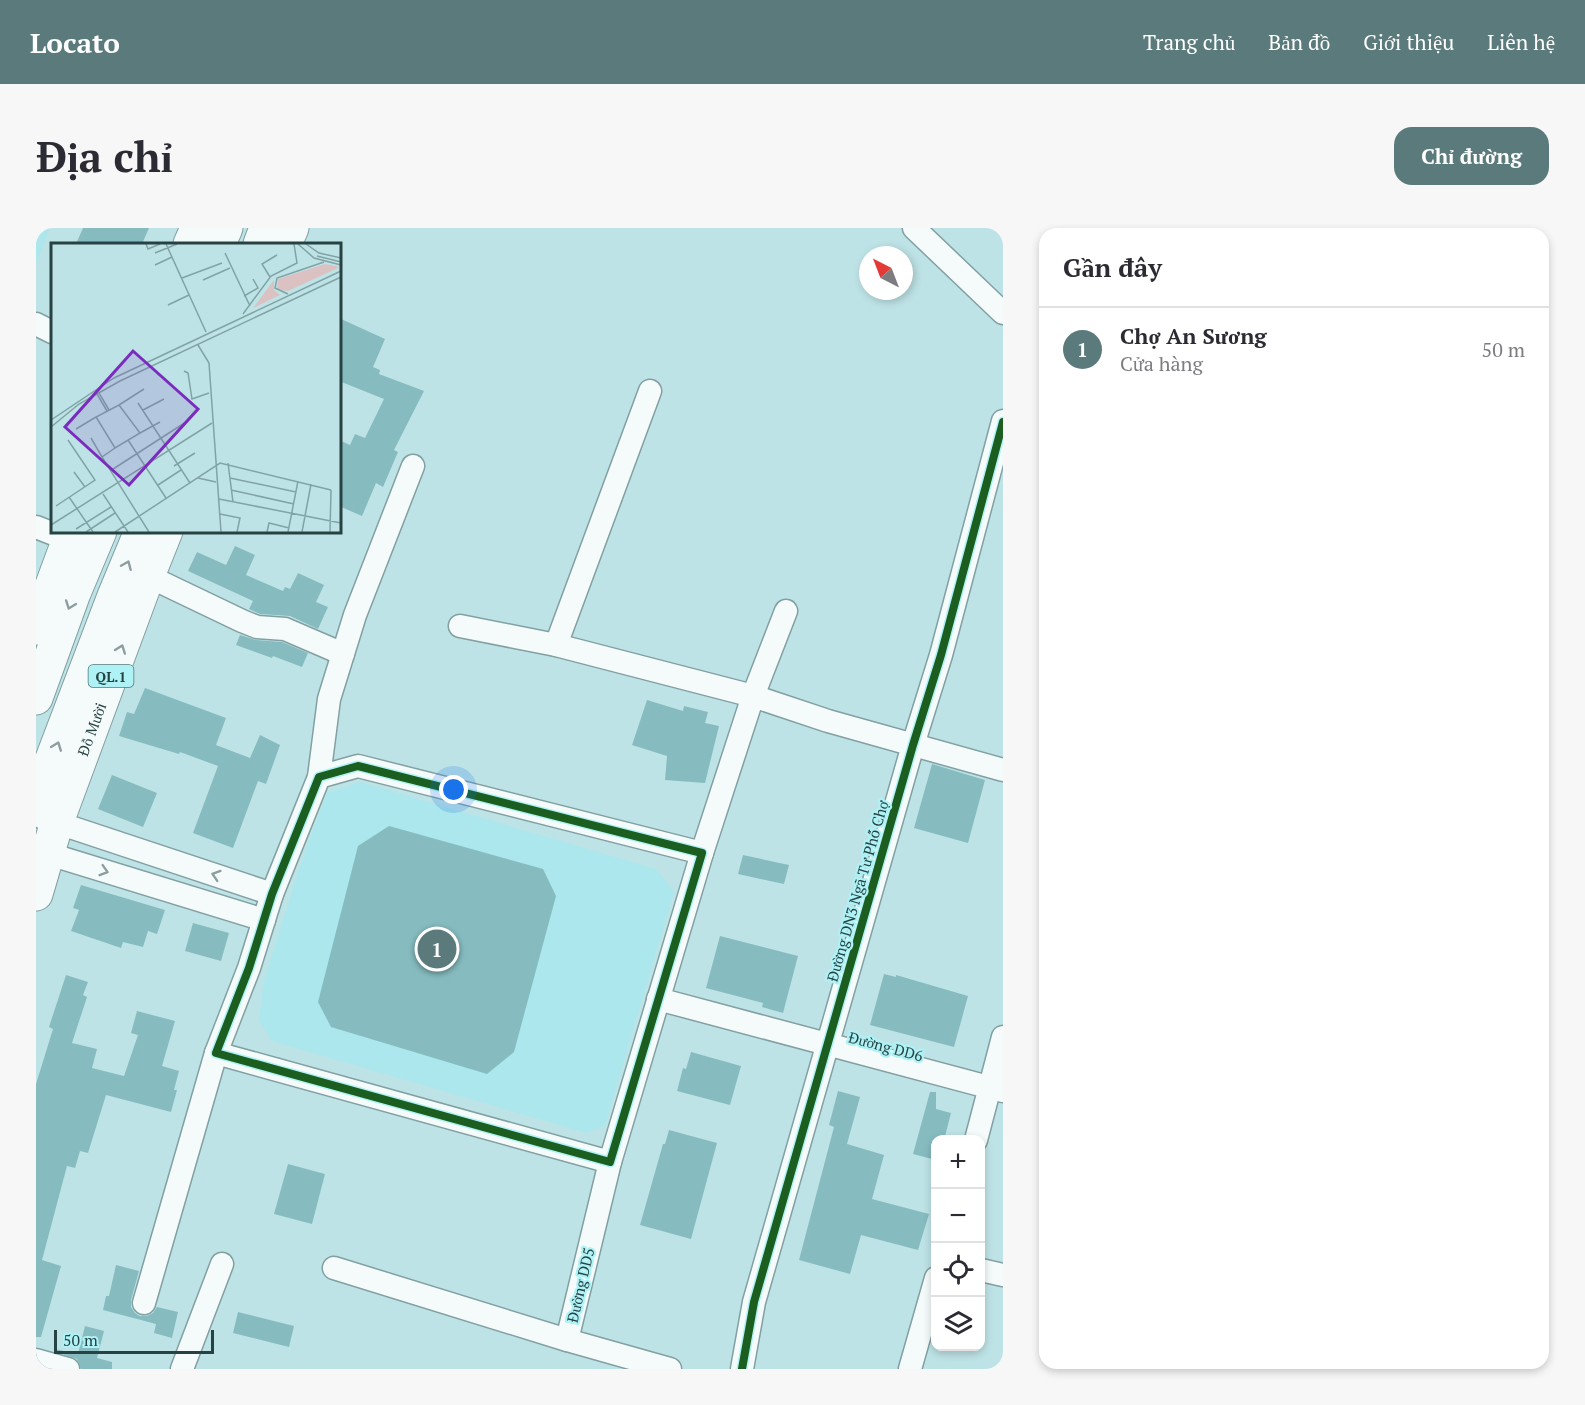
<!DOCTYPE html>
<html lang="vi">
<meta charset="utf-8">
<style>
:root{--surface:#fff;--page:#f7f7f7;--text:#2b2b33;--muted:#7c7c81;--line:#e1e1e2;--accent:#5b7a7c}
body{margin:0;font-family:"PT Serif",serif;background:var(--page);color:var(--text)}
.controls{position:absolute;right:18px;bottom:18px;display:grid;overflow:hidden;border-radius:12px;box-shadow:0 3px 9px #0003}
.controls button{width:54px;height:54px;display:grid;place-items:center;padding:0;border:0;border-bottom:2px solid var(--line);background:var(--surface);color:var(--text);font:30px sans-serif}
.compass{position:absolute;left:823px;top:18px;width:54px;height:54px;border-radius:50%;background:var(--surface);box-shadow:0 3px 9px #0003;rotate:318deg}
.scale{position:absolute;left:18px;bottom:15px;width:160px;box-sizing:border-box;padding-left:6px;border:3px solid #264243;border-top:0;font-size:16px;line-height:21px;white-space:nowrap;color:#264243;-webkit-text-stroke:4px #aef2f6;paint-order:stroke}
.you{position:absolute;left:418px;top:562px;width:21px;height:21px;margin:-15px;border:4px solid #fff;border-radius:50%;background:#1a73e8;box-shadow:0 0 0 9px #1a73e833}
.badge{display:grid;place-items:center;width:39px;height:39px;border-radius:50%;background:var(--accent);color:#fff;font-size:20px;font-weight:700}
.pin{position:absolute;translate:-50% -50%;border:3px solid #fff;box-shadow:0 2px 6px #0006}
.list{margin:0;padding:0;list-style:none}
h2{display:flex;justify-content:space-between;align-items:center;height:78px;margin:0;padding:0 24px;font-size:26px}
h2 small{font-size:20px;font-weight:400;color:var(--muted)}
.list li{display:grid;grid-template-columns:39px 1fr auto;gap:18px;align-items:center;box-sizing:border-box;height:84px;padding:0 24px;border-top:2px solid var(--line)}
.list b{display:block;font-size:22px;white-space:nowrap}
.list p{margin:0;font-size:20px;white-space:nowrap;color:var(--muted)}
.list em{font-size:20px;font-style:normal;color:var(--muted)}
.icon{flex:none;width:33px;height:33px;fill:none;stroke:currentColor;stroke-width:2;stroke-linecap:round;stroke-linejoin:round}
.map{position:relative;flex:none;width:967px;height:1141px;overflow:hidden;border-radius:18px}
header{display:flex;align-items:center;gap:36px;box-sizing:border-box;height:84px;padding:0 30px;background:var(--accent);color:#fff}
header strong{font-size:28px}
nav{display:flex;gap:33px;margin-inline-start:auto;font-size:21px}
.intro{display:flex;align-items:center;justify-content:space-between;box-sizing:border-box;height:144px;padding:0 36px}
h1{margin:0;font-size:42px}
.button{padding:15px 27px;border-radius:18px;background:var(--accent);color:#fff;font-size:21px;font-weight:700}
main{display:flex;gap:36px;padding:0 36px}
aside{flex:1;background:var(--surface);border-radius:18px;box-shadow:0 3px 9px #0003}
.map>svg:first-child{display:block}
.built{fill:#abe7ec}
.building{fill:#86bcc0}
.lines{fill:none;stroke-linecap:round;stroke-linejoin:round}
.minor-casing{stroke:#82a0a2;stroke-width:25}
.highway-casing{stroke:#82a0a2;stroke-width:35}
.minor{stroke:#f5fbfb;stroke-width:22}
.highway{stroke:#f5fbfb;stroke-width:33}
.cycleway-casing{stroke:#aef2f6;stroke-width:11}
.cycleway{stroke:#1b5e20;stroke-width:8}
.oneway{stroke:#8e9e9f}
.labels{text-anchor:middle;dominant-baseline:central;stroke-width:4.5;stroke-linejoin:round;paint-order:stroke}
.shield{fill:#aef2f6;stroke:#4f7779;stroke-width:1.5}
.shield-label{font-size:14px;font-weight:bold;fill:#264243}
.street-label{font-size:15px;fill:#264243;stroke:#aef2f6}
.inset-road{fill:none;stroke:#81a3a5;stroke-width:1.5}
.view{fill:#7b2cbf;fill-opacity:0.15;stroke:#7b2cbf;stroke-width:3}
.inset-edge{fill:none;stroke:#264243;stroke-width:3}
</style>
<header>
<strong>Locato</strong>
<nav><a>Trang chủ</a><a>Bản đồ</a><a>Giới thiệu</a><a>Liên hệ</a></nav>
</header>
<div class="intro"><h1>Địa chỉ</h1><a class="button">Chỉ đường</a></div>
<main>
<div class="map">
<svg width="967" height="1141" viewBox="0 0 967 1141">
<rect width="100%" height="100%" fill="#bee3e6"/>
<g class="built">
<path d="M 0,0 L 14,0 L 0,36 Z"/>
<path d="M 324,554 L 620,641 L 638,664 L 569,897 L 551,905 L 236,813 L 223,792 L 228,753 L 265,635 L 291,565 Z"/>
</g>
<g class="building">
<path d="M 47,0 L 113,0 L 106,16 L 40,16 Z"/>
<path d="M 303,90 L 349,111 L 337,139 L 344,142 L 343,146 L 388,163 L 358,222 L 362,224 L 347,259 L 340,255 L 326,288 L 303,278 L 303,212 L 314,217 L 319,206 L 329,210 L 348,171 L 303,153 Z"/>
<path d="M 199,318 L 219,327 L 210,347 L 247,363 L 249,359 L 254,361 L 262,345 L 288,357 L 280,374 L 292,379 L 282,401 L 254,388 L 224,386 L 213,381 L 217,373 L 152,343 L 161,324 L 190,337 Z"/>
<path d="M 204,407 L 220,412 L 246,414 L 272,425 L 266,439 L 237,428 L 236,430 L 200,417 Z"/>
<path d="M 109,460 L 190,490 L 180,517 L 214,530 L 224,507 L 244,517 L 230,556 L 222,553 L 197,620 L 157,605 L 182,538 L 144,524 L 143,526 L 83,508 L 91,484 L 98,486 Z"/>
<path d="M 611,472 L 647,483 L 648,478 L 672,484 L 669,495 L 683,498 L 669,555 L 629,552 L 631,528 L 596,517 Z"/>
<path d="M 896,536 L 949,552 L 932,615 L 878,600 Z"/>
<path d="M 76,547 L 121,565 L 107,599 L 62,581 Z"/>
<path d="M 353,598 L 507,641 L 520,668 L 478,824 L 451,846 L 295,799 L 282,774 L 322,618 Z"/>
<path d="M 707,627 L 753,637 L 748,656 L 702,646 Z"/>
<path d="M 45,657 L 129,682 L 121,706 L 112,703 L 107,719 L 87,714 L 85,720 L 35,703 L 43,682 L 37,680 Z"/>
<path d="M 157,695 L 193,705 L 185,733 L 149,723 Z"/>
<path d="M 684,708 L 762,728 L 747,785 L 726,779 L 727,775 L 670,760 Z"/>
<path d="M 848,746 L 860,749 L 860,747 L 932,768 L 918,819 L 834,797 Z"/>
<path d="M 30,747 L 52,754 L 47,767 L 51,769 L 36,815 L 61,821 L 56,840 L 88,848 L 102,807 L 95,805 L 101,783 L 139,793 L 126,838 L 143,843 L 138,862 L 141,862 L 135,884 L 70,867 L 52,925 L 44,923 L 39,940 L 31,938 L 6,1032 L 25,1038 L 5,1109 L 0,1109 L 0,856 L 17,801 L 13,799 Z"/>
<path d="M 655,824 L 705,838 L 694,877 L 641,863 L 647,840 L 650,841 Z"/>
<path d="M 802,863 L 824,869 L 811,916 L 848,927 L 836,971 L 893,986 L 882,1022 L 825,1007 L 814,1046 L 763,1032 L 798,899 L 793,897 Z"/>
<path d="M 894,864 L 900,864 L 900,881 L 915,885 L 908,912 L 900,912 L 900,932 L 877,926 Z"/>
<path d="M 633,902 L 681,915 L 655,1011 L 604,997 L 627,916 L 629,916 Z"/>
<path d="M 252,936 L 289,946 L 276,996 L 238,986 Z"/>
<path d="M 80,1037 L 103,1043 L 95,1072 L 95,1079 L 99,1085 L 104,1088 L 111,1088 L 117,1085 L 121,1079 L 142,1084 L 136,1110 L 118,1105 L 120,1096 L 67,1082 L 70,1068 L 73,1068 Z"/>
<path d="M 202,1084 L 258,1098 L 253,1119 L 197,1105 Z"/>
<path d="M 49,1098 L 68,1103 L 61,1130 L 76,1134 L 76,1141 L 45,1141 L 41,1131 L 18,1123 L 19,1121 L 42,1126 Z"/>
</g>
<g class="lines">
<defs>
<g id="minor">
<path d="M 878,0 L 967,85"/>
<path d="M 0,96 L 16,104"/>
<path d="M 0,299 L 33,312"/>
<path d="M 112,348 L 206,393 L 221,399 L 249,401 L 307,426"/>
<path d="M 424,398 L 520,417 L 717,468 L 792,493 L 967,542"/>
<path d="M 520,417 L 614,163"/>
<path d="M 322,538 L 666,625 L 574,934 L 180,825 L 213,740 L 236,666 L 283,549 Z"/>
<path d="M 283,549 L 293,471 L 319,387 L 377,238"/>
<path d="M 7,590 L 236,666"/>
<path d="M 0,622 L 228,692"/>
<path d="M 666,625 L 717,468 L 750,383"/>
<path d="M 622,771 L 967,863"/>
<path d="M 940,912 L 967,809"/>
<path d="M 574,934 L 531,1112 L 634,1141"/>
<path d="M 298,1040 L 531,1112"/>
<path d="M 945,1042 L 967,1047"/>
<path d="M 108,1075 L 180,825"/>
<path d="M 0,1132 L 32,1141"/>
<path d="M 146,1141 L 186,1036"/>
<path d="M 706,1141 L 718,1074 L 877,517 L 905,427 L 967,193"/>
<path d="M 874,1141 L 900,1050"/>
</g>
<g id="highway">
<path d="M 154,16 L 161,0"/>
<path d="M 183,16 L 190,0"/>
<path d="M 224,16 L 230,0"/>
<path d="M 249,16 L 256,0"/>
<path d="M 0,400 L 36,303"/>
<path d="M 0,470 L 38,365 L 64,303"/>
<path d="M 0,573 L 78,368 L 105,303"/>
<path id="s1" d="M 0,666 L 21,594 L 112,348 L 130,303"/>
</g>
</defs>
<use href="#minor" class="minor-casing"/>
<use href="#highway" class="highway-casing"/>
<use href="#minor" class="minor"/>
<use href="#highway" class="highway"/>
<defs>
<g id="cycleway">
<path d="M 322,538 L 666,625 L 574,934 L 180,825 L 213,740 L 236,666 L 283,549 Z"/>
<path d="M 706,1141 L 718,1074 L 877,517 L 905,427 L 967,194"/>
</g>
</defs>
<use href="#cycleway" class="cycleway-casing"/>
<use href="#cycleway" class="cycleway"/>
</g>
<defs><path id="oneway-chevron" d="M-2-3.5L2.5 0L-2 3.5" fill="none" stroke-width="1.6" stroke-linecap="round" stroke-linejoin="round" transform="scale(1.5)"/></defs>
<g class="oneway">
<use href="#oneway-chevron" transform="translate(91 337) rotate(-67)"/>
<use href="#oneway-chevron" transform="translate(34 377) rotate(110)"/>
<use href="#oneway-chevron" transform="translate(85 421) rotate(-70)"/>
<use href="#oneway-chevron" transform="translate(21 518) rotate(-69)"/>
<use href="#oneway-chevron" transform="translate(68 643) rotate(17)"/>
<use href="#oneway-chevron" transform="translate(180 647) rotate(-162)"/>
</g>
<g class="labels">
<rect class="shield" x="52.5" y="437" width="45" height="22" rx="4.5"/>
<g class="shield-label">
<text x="75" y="448">QL.1</text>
</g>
<g class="street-label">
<text stroke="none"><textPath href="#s1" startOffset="174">Đỗ Mười</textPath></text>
<text transform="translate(821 663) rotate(-74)">Đường DN3 Ngã Tư Phố Chợ</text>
<text transform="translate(850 818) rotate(15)">Đường DD6</text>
<text transform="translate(544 1057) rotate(-77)">Đường DD5</text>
</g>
</g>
<g transform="translate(15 15)">
<rect width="290" height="290" fill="#bee3e6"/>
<path d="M 274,21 L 289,24 L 237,48 L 226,46 L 227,36 ZM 223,37 L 223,47 L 229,52 L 202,65 Z" fill="#dbc1c2"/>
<path class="inset-road" d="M 95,1 L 97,6 L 109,1M 115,1 L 155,89M 247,1 L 263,15 L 290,22M 255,1 L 268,10 L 290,15M 104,10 L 126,1M 174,10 L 199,63M 266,13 L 290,19M 104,22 L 121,14M 219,34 L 211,21 L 226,12M 131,35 L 171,20M 152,37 L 179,25M 237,51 L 224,45 L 226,35 L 273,19M 193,53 L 207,45 L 202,36M 117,62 L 138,52M 192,71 L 220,33 L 246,20 L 243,1M 147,102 L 158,120 L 170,289M 133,128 L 137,130 L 141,156 L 158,150M 48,150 L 58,167M 46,151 L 56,168M 87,160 L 139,240M 68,162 L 89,190 L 64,205 L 45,174 ZM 68,162 L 93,146M 92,167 L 113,156M 0,177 L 63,135 L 290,28M 0,184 L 28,161 L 69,138 L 290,34M 25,186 L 45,174M 89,190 L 109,179M 40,195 L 51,214M 77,197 L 115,255M 64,205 L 51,214 L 98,289M 177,220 L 182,259M 123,223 L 144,210M 59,228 L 135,179M 23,229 L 34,244M 147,235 L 165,239M 179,235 L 245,249M 107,242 L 130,227M 180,247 L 243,261M 52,251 L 77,289M 18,254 L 42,289M 168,256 L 290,280M 5,263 L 44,237 L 17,197M 169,271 L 189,275 L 186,289M 0,282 L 161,180M 25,286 L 60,264M 35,289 L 64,270M 64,289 L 169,220 L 280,247M 216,289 L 218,280 L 238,285M 237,289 L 247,238M 251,289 L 260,241M 279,289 L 280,247"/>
<path class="view" d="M 82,108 L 147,166 L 78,242 L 14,184 Z"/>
<rect width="290" height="290" class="inset-edge"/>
</g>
</svg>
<div class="controls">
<button>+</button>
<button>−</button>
<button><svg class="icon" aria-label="locate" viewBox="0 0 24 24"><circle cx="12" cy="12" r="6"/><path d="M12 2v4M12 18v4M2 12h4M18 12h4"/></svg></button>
<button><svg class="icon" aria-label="layers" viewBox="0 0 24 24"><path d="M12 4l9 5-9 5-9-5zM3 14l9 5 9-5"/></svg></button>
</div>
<svg class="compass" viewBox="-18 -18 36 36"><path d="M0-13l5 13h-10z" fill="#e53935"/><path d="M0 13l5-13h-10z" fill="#7c7c81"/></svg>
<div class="scale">50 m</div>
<div class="you"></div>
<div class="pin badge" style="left:401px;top:721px">1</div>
</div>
<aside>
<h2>Gần đây<small></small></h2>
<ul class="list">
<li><span class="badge">1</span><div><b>Chợ An Sương</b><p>Cửa hàng</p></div><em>50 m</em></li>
</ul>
</aside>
</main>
